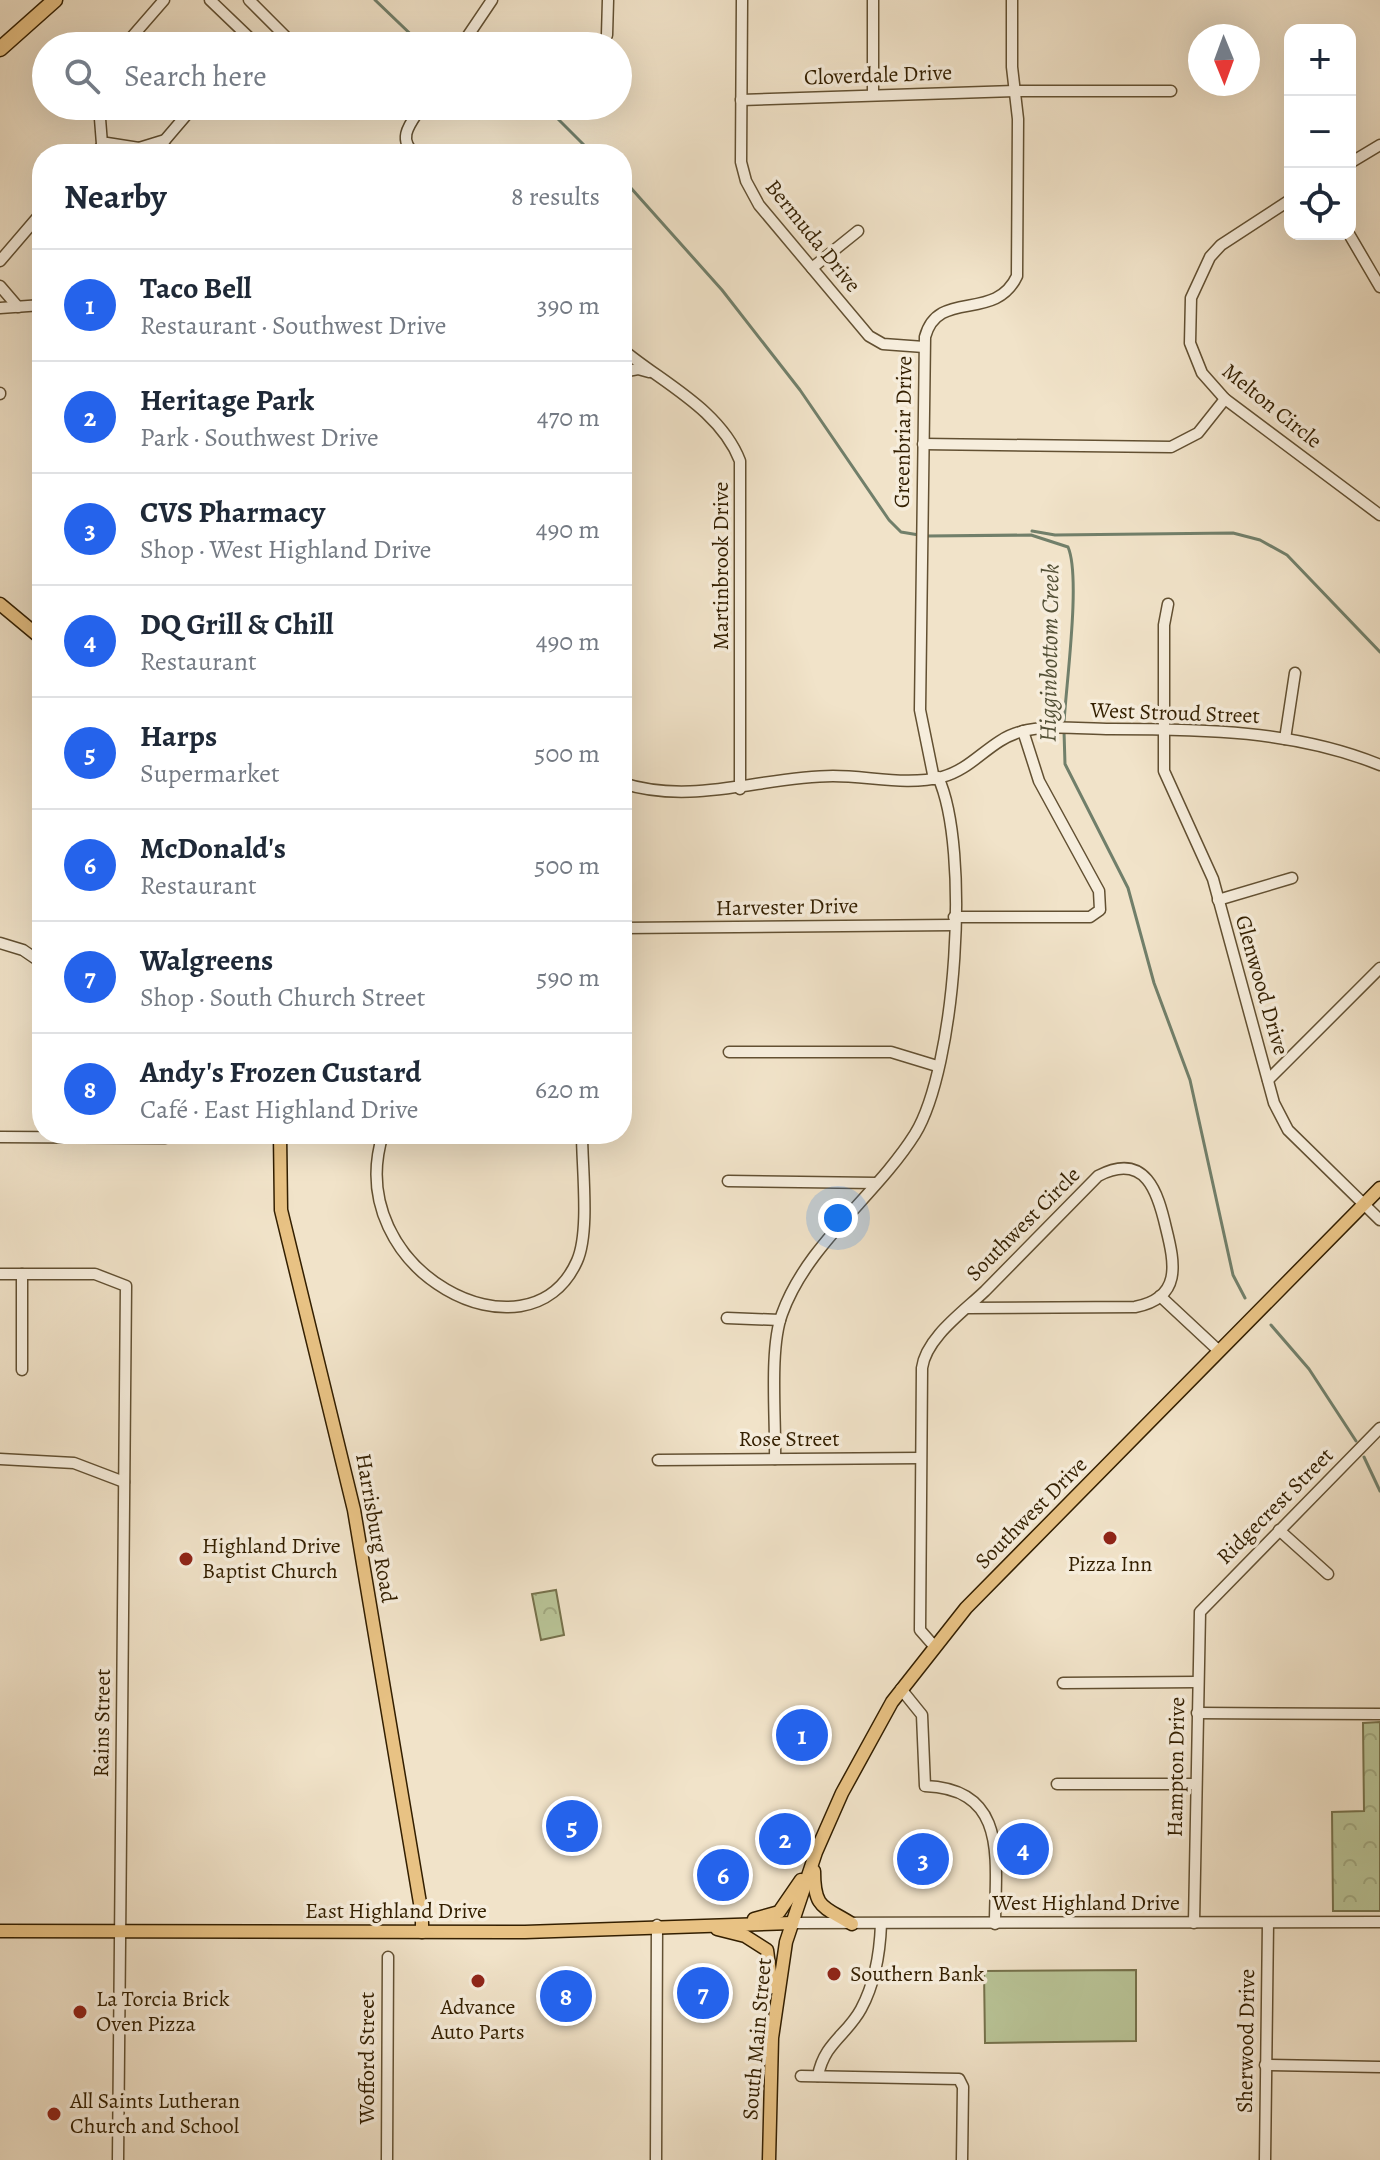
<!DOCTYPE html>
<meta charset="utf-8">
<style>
:root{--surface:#fff;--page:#f2f2f3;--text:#1f2937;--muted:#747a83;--line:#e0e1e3;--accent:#2563eb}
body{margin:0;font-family:Alegreya,serif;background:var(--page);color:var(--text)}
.controls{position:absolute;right:24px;top:24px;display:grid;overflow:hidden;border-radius:16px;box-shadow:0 8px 32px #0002}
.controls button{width:72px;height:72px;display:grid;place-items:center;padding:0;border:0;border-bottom:2px solid var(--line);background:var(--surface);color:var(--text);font:40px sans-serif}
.compass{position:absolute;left:1188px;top:24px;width:72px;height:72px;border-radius:50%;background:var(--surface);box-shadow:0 8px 32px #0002;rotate:179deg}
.you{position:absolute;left:838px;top:1218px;width:28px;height:28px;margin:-20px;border:6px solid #fff;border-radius:50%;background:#1a73e8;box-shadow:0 0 0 12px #1a73e833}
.badge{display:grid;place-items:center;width:52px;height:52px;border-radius:50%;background:var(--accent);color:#fff;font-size:26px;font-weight:700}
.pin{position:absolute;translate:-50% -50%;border:4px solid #fff;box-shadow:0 2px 8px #0006}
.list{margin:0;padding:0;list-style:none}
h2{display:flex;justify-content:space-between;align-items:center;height:104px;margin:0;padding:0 32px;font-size:34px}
h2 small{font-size:26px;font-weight:400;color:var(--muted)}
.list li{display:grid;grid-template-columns:52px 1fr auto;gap:24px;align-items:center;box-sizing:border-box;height:112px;padding:0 32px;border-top:2px solid var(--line)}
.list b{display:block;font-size:30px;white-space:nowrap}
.list p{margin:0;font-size:26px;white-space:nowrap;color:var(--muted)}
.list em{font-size:26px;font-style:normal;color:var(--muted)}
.icon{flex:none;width:44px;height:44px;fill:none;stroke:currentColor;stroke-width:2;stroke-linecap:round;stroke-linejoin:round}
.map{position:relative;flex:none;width:1380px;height:2160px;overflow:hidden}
.search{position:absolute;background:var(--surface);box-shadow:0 8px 32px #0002;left:32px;top:32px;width:600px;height:88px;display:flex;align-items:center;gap:20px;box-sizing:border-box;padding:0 28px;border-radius:44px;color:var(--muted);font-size:30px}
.panel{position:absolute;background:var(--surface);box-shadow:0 8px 32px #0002;left:32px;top:144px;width:600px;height:1000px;border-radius:32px}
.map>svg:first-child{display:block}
.green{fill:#b9c497;stroke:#76724c;stroke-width:2}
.forest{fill:url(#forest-crowns);stroke:#76724c;stroke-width:2}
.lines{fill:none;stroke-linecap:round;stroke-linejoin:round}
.stream{stroke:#717f6a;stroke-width:3}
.minor-casing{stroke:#625032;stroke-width:13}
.major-casing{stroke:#331f00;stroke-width:15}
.highway-casing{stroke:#331f00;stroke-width:17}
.minor{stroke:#f6eddc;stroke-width:10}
.major{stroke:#e8c284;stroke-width:12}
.highway{stroke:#e8c284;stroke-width:14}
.poi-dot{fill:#8f2418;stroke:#f6eddc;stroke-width:3}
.labels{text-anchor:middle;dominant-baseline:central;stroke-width:7;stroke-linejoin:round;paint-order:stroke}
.street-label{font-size:22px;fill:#331f00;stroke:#f6eddc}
.poi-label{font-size:22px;fill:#331f00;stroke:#f6eddc;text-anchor:start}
.water-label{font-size:24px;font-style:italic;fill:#524f35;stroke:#f6eddc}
</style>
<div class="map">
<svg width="1380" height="2160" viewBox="0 0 1380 2160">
<defs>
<pattern id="forest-crowns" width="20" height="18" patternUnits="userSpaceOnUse" patternTransform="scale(2)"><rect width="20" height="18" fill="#b9c497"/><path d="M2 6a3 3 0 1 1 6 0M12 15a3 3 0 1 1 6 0" fill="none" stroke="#a0a880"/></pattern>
</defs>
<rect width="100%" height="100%" fill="#f1e3c9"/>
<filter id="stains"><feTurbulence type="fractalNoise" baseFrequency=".0025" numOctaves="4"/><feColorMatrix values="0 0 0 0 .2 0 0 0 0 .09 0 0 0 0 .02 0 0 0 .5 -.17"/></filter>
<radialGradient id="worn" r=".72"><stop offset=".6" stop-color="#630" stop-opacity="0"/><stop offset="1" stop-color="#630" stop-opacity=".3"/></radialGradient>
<path class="green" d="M 1136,1970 L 1136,2041 L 985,2043 L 984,1971 Z"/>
<g class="forest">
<path d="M 556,1590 L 564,1635 L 541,1640 L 532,1594 Z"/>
<path d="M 1380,1722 L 1380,1911 L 1333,1911 L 1332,1812 L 1364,1811 L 1363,1723 Z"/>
<path d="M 772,1829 L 802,1829 L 794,1849 L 772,1849 Z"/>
</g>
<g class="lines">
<g class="stream">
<path d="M 375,0 L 423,46"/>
<path d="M 540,106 L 556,117 L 593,154"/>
<path d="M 622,178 L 722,290 L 800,390 L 889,520 L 901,532 L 919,535"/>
<path d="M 1032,531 L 1055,535 L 1233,533 L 1260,540 L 1287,555 L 1380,652"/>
<path d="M 927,536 L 1031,535 L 1068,547 C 1081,577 1066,685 1064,723"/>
<path d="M 1064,731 L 1065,764 L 1128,888 L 1154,983 L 1190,1080 L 1233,1275 L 1245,1298"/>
<path d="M 1271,1325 L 1309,1369 L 1356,1441"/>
<path d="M 1364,1457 L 1380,1491"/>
</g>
<defs>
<g id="minor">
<path d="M 210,0 L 258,46"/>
<path d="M 249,0 L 295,46"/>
<path d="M 742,0 L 741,162 L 746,181 L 759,205 L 869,336 L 883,344 L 924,347"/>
<path d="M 607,35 L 608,0"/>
<path d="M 124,46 L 164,0"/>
<path d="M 461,46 L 492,0"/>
<path d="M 873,95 L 873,0"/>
<path d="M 741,100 L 1015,91 L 1171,91"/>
<path d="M 99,106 L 102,144"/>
<path d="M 92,154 L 107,143 L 139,148 L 165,140 L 194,106"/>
<path d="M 153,154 L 165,140"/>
<path d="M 415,154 C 396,138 411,123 422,106"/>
<path d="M 1350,163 L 1380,145"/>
<path d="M 1290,200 L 1221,245 L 1210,257 L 1191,298 L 1190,343 L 1202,373 L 1225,399 L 1380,515"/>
<path d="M 1349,234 L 1380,287"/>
<path d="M 0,261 L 42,212"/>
<path d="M 812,268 L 858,231"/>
<path d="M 0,286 L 18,307"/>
<path d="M 0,308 L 42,305"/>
<path d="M 622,349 C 661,382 720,409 740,461 L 740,789"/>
<path d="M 622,372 L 638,369 L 649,372"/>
<path d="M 0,393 L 0,394"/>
<path d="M 923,444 L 1171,447 L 1198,433 L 1225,399"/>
<path d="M 1168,604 L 1164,625 L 1164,771 L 1213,879 L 1274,1103 L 1288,1130 L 1380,1220"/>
<path d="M 1285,739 L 1295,673"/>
<path d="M 934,779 L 920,710 L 925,337 C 938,288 995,323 1017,276 L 1018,119 L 1012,67 L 1012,0"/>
<path d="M 622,783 C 693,806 764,776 833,776 C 869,776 907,786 942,777 C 973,769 990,740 1020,732 C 1048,724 1081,729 1111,729 C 1201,729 1295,730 1380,765"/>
<path d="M 1218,900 L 1292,878"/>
<path d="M 954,917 L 1090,917 L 1100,910 L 1099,891 L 1039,781 L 1023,731"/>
<path d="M 622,928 L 953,925"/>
<path d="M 0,943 L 23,950 L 42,963"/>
<path d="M 729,1052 L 891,1052 L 937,1066"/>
<path d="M 1268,1080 L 1380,968"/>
<path d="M 383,1134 C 340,1271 529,1369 577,1261 C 590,1232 582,1168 582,1134"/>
<path d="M 0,1137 L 164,1138 L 186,1134"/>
<path d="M 728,1181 L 876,1183"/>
<path d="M 0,1274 L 95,1274 L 126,1286 L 118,2160"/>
<path d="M 1160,1296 L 1219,1351"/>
<path d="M 727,1318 L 780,1320"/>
<path d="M 22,1370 L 22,1274"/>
<path d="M 0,1459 L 74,1463 L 124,1482"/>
<path d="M 775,1459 C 776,1419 769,1349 782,1314 C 807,1244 876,1196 915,1134 C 956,1067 971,849 938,777"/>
<path d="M 658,1460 L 920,1458"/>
<path d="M 1279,1530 L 1328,1574"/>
<path d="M 934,1646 L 920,1630 L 922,1368 C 926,1338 963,1312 985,1291 L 1098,1176 C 1146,1151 1158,1193 1166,1228 C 1175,1264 1182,1298 1135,1307 L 967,1308"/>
<path d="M 1063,1683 L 1197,1682"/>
<path d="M 901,1689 L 922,1715 L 925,1786 C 1010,1789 995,1863 995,1924"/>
<path d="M 1197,1713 L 1380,1714"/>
<path d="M 1057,1784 L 1196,1784"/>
<path d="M 792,1923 L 1380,1922"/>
<path d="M 1194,1923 L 1200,1612 L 1380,1428"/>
<path d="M 1265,2065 L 1380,2067"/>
<path d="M 801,2076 L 959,2079 L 963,2087 L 962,2160"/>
<path d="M 818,2076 C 824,2043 847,2035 861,2009 C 875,1983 880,1952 881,1924"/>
<path d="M 387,2160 L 388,1957"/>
<path d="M 656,2160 L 657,1925"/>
<path d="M 1265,2160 L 1268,1923"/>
</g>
<g id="major">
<path d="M 0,604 L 42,639"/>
<path d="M 280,1134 L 281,1210 L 354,1510 L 422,1915 L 422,1932"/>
<path d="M 814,1871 C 814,1910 824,1906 852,1924"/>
<path d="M 754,1919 L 779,1912 L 801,1880"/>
<path d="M 717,1929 L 745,1936 L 767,1950 L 772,1987"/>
<path d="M 0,1931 L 525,1932 L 792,1923"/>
<path d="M 769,2160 L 772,2038 L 786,1942 L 816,1852 L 842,1793 L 892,1702 L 966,1608 L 1380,1188"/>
</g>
<path id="highway" d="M 0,49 L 55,0"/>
</defs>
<use href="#minor" class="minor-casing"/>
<use href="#major" class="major-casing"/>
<use href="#highway" class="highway-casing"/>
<use href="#minor" class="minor"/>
<use href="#major" class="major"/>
<use href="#highway" class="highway"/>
</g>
<g class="poi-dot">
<circle cx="1110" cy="1538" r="8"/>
<circle cx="186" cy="1559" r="8"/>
<circle cx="834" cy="1974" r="8"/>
<circle cx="478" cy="1981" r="8"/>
<circle cx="80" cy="2012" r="8"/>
<circle cx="54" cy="2114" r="8"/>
</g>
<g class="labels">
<g class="street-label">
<text transform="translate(878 75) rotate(-2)">Cloverdale Drive</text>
<text transform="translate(813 236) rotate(51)">Bermuda Drive</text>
<text transform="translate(1272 406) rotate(39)">Melton Circle</text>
<text transform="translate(903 432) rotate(-89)">Greenbriar Drive</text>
<text transform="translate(721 566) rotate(-90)">Martinbrook Drive</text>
<text transform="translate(1175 713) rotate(2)">West Stroud Street</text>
<text transform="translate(787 907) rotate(-1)">Harvester Drive</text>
<text transform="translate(1262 985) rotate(74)">Glenwood Drive</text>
<text transform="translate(1023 1224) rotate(-45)">Southwest Circle</text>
<text x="789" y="1439">Rose Street</text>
<text transform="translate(1275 1506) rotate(-45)">Ridgecrest Street</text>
<text transform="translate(1031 1513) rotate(-45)">Southwest Drive</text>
<text transform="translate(376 1528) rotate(80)">Harrisburg Road</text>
<text transform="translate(102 1723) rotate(-89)">Rains Street</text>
<text transform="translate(1176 1767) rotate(-89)">Hampton Drive</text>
<text x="1086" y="1903">West Highland Drive</text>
<text x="396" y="1911">East Highland Drive</text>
<text transform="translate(757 2039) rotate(-85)">South Main Street</text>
<text transform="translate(1246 2041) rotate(-89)">Sherwood Drive</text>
<text transform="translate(367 2058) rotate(-90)">Wofford Street</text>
</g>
<g class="poi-label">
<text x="202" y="1546">Highland Drive<tspan x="202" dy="25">Baptist Church</tspan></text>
<text x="1110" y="1564" text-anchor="middle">Pizza Inn</text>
<text x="850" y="1974">Southern Bank</text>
<text x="96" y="1999">La Torcia Brick<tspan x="96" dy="25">Oven Pizza</tspan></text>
<text x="478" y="2007" text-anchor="middle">Advance<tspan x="478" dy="25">Auto Parts</tspan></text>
<text x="70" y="2101">All Saints Lutheran<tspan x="70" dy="25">Church and School</tspan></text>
</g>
<g class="water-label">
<text transform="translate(1049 653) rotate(-89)">Higginbottom Creek</text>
</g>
</g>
<rect width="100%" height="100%" filter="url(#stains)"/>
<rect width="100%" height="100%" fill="url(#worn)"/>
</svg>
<div class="controls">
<button>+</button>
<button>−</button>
<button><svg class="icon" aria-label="locate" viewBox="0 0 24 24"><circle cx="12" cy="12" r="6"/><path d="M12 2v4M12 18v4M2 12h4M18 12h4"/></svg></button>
</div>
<svg class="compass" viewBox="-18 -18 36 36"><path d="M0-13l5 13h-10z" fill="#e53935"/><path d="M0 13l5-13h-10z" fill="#747a83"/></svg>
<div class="you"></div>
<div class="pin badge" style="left:802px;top:1735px">1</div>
<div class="pin badge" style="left:785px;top:1839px">2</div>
<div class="pin badge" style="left:923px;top:1859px">3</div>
<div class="pin badge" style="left:1023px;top:1849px">4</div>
<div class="pin badge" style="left:572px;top:1826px">5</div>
<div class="pin badge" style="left:723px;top:1875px">6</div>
<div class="pin badge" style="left:703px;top:1993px">7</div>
<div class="pin badge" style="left:566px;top:1996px">8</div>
<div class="search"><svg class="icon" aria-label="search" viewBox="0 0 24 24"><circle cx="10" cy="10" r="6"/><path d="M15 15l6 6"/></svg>Search here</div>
<section class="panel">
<h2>Nearby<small>8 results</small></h2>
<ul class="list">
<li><span class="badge">1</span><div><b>Taco Bell</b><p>Restaurant · Southwest Drive</p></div><em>390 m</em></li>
<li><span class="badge">2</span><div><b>Heritage Park</b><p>Park · Southwest Drive</p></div><em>470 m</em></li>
<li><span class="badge">3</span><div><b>CVS Pharmacy</b><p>Shop · West Highland Drive</p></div><em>490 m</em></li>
<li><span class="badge">4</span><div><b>DQ Grill &amp; Chill</b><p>Restaurant</p></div><em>490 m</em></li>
<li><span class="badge">5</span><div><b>Harps</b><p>Supermarket</p></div><em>500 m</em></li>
<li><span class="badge">6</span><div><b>McDonald's</b><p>Restaurant</p></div><em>500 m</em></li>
<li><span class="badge">7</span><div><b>Walgreens</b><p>Shop · South Church Street</p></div><em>590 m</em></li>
<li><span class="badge">8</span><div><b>Andy's Frozen Custard</b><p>Café · East Highland Drive</p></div><em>620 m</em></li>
</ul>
</section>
</div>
